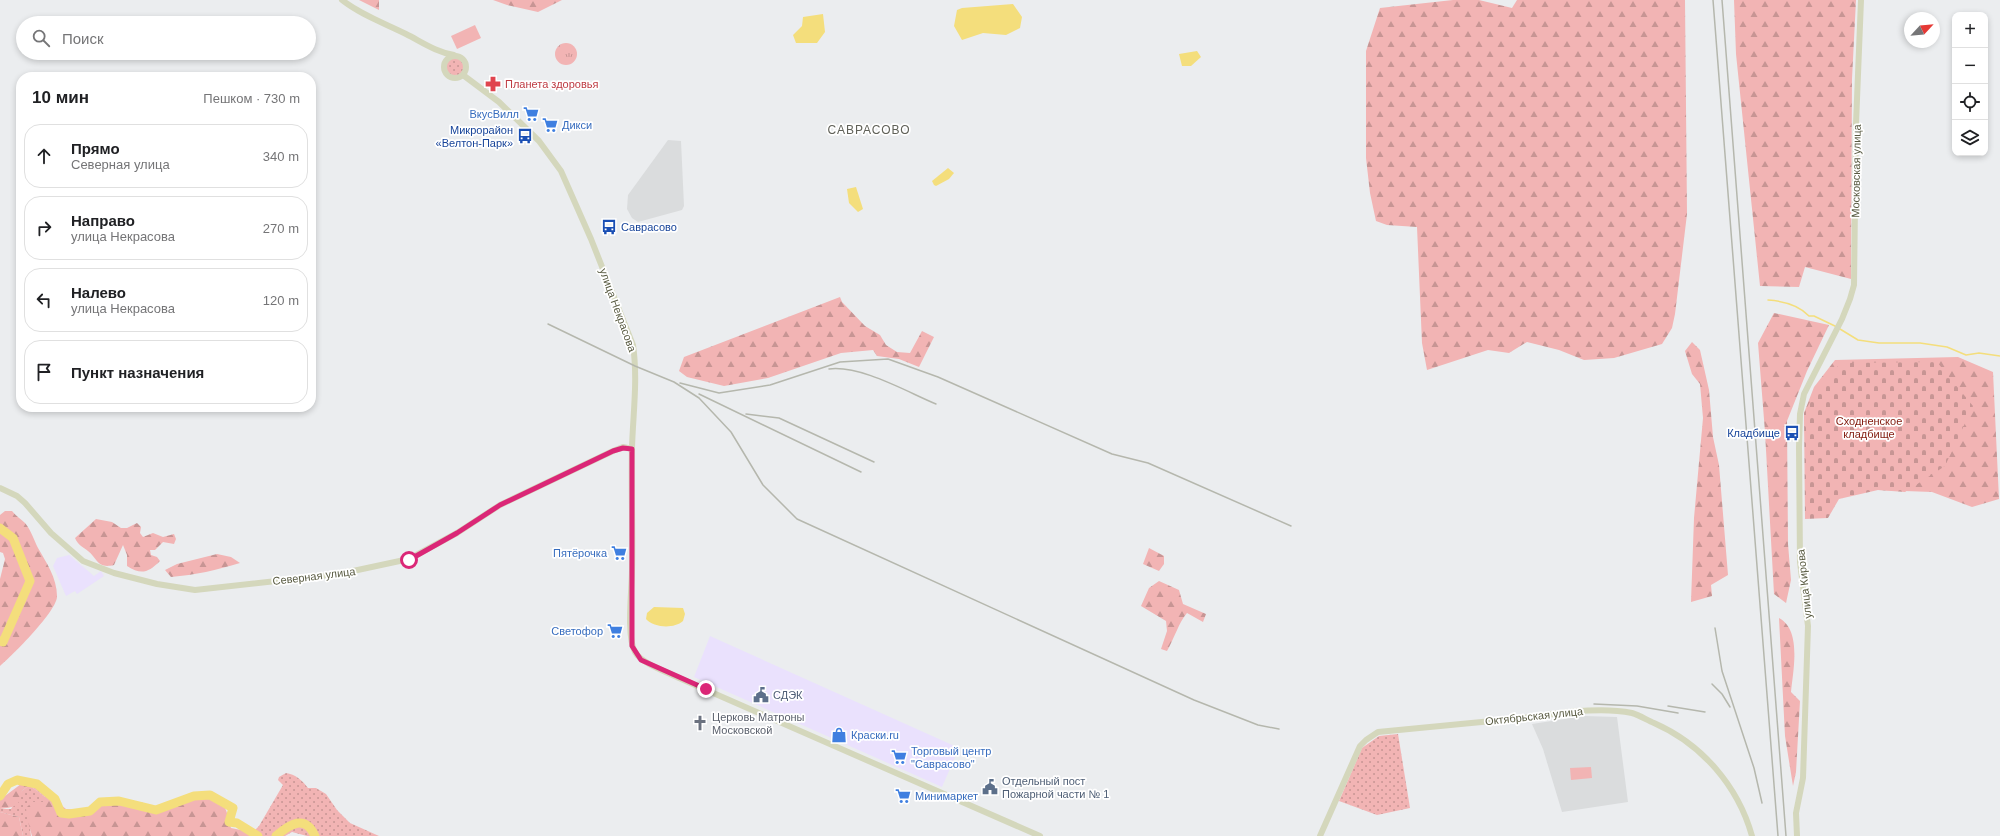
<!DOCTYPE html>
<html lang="ru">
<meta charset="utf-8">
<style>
:root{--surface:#fff;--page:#f2f2f2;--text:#202124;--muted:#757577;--line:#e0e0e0}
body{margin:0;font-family:Helvetica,sans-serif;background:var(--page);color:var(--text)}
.controls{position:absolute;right:12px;top:12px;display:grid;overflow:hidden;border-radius:8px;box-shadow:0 2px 6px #0003}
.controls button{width:36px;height:36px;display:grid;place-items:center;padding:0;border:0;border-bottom:1px solid var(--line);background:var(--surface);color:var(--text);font:20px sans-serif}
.compass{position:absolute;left:1904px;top:12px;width:36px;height:36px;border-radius:50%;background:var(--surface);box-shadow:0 2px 6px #0003;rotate:64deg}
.stop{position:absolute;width:12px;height:12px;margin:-9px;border:3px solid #db2777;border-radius:50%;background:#fff}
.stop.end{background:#db2777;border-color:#fff;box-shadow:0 1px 4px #0008}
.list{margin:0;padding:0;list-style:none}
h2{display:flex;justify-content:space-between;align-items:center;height:52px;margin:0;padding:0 16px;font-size:17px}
h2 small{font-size:13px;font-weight:400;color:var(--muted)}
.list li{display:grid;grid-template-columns:26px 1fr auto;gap:12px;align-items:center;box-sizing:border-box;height:64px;margin:0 8px 8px;padding:0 8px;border:1px solid var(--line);border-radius:16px}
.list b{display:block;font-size:15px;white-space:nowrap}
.list p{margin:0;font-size:13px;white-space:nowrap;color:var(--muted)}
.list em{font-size:13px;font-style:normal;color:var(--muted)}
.icon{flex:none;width:22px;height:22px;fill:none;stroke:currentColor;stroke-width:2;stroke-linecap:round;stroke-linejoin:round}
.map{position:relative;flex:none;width:2000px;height:836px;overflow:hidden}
.search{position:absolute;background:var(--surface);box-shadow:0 2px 6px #0003;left:16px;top:16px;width:300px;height:44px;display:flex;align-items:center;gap:10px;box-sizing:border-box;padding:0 14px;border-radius:22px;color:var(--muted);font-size:15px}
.panel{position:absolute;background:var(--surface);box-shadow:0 2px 6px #0003;left:16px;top:72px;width:300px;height:340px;border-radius:16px}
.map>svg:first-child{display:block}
.commercial{fill:#eae1fd}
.education{fill:#dadcdd}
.grass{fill:url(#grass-dots)}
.forest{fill:url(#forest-firs)}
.cemetery{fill:url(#cemetery-stones)}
.park{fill:url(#park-tufts)}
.pitch{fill:#f2b4b4}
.water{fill:#f4de7c}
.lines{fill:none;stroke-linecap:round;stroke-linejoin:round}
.stream{stroke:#f4de7c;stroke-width:1.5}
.river{stroke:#f4de7c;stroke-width:9}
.secondary{stroke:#d4d7bc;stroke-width:6}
.rail{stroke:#b5b7ad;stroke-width:1.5}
.route{stroke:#db2777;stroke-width:5}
.labels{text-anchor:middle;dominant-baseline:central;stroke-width:3.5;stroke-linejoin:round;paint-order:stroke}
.health-label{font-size:11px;fill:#be3a42;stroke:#fff;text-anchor:start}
.shop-label{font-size:11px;fill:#366cbe;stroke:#fff;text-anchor:start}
.transit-label{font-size:11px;fill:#164399;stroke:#fff;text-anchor:end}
.street-label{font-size:11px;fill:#595b42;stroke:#fff}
.park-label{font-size:11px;fill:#821a0d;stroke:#fff}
.service-label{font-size:11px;fill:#4e5e75;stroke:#fff;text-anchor:start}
.worship-label{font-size:11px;fill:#5b616d;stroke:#fff;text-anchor:start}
.neighbourhood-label{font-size:12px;letter-spacing:1px;fill:#606158;stroke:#fff}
</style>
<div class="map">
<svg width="2000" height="836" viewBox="0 0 2000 836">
<defs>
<pattern id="grass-dots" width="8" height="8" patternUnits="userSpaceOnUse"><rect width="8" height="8" fill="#f2b4b4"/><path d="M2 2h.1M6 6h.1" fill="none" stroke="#c79594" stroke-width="1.8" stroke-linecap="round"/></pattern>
<pattern id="forest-firs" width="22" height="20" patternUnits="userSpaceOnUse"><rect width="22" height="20" fill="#f2b4b4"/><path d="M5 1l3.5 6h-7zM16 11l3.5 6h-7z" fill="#c79594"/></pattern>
<pattern id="cemetery-stones" width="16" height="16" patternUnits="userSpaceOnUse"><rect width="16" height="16" fill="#f2b4b4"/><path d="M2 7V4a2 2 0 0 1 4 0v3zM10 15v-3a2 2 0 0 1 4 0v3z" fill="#c79594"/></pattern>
<pattern id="park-tufts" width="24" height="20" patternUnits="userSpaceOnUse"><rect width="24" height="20" fill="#f2b4b4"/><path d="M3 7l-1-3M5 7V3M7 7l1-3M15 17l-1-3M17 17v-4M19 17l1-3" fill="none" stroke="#c79594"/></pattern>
</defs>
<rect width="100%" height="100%" fill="#ebedef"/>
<g class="commercial">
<path d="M 69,555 L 94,576 L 101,571 L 104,576 L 77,594 L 75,591 L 66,596 L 53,566 L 57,558 Z"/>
<path d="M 710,636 L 959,748 L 942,787 L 694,677 Z"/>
</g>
<g class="education">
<path d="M 668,140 L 681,141 L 684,206 L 682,210 L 638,222 L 632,218 L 627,209 L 628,195 Z"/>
<path d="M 1584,716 L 1617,717 L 1628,802 L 1562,812 L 1543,749 L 1532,724 Z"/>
</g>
<g class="grass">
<circle cx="455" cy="67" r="9"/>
<path d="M 1398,734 L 1410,808 L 1377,815 L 1339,801 L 1362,748 L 1379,736 Z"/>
<path d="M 286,773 C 295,774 303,781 308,788 L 316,788 L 326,794 L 337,810 L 350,823 L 379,836 L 307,836 L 292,832 L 285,836 L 253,836 L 251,834 L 259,826 L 283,785 L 278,780 L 279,777 Z"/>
<path d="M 29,785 L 45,797 L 45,802 L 39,802 L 30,828 L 31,836 L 23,836 L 19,817 L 0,812 L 0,809 L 11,809 L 22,791 Z"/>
</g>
<g class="forest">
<path d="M 359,0 L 379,0 L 379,10 Z"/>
<path d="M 493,0 L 562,0 L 538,12 L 507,5 Z"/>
<path d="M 1453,0 L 1479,0 L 1512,8 L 1517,0 L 1685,0 L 1687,214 L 1675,314 L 1672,328 L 1662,344 L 1614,358 L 1584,360 L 1559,350 L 1527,342 L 1509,353 L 1488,350 L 1427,370 L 1422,343 L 1417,227 L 1387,225 L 1376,221 L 1370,193 L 1366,158 L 1366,51 L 1380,8 Z"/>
<path d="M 1734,0 L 1856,0 L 1852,79 L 1851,279 L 1805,267 L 1799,287 L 1760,286 L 1736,54 Z"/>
<path d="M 840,297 L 842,302 L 865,326 L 880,335 L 886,345 L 897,352 L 910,353 L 922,331 L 934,337 L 919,367 L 899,359 L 877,356 L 873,350 L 841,353 L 768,378 L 724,386 L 687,377 L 679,371 L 684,357 Z"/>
<path d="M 1774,313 L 1829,325 L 1807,371 L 1787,421 L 1788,544 L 1791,580 L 1786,603 L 1774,594 L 1765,432 L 1758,343 Z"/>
<path d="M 1692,342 L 1700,350 L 1709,390 L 1713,437 L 1719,465 L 1728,575 L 1711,585 L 1712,596 L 1691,602 L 1694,518 L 1703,418 L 1700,384 L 1692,374 L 1685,351 Z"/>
<path d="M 1958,357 L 1993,372 L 1999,499 L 1972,507 L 1932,492 L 1878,490 L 1805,437 L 1804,413 L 1814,387 L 1835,360 Z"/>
<path d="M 5,511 L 12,511 C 16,516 21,519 25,523 C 31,530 34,540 38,548 C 46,562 57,578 57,596 C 58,610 12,656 0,666 L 0,579 L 5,559 L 3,553 L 0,552 L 0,515 Z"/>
<path d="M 96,519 L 112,522 L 121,528 L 127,528 L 137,523 L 141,527 L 140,533 L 143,537 L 153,533 L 163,537 L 174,534 L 176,539 L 174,544 L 163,542 L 155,550 L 150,550 L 151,555 L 157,557 L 160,561 C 148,573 141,575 127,566 L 127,555 L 123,545 L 114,565 C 97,569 98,559 88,551 C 83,547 78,545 75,538 Z"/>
<path d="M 1149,548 L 1164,556 L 1164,564 L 1159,571 L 1143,564 Z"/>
<path d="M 217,554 L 231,557 L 240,563 C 217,570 195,575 171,577 L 165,570 L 177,564 Z"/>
<path d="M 1159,581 L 1179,590 L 1183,604 L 1206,614 L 1203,622 L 1187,613 C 1179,622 1174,639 1167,651 L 1161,649 L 1167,631 L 1166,621 L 1141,606 L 1149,588 Z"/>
<path d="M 1779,618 C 1802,630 1793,671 1791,692 L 1800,701 L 1796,772 L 1793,786 L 1785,736 Z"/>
<path d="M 25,781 L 36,785 L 66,809 L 80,810 L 110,803 L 142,802 L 150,811 C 162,808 208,794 216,798 C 227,804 228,818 231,828 L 246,831 L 253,836 L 32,836 L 27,818 L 26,808 L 32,802 L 45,802 L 45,797 L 29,785 L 22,791 C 20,808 13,807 0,809 L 0,798 L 1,799 Z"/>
<path d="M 0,812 L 19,817 L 23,836 L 0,836 Z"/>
</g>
<path class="cemetery" d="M 1937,362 L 1973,406 L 1945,466 L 1905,492 L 1878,490 L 1839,499 L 1828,518 L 1805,519 L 1804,413 L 1817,389 L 1841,363 Z"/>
<circle class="park" cx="566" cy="54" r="11"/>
<g class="pitch">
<path d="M 475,25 L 481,38 L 457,49 L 451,36 Z"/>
<path d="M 1591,767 L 1592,778 L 1571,780 L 1570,768 Z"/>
</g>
<g class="water">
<path d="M 1013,4 L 1022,17 L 1020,28 L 1006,35 L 983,33 L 962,40 L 954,26 L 957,10 L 962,8 Z"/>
<path d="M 823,14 L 825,32 L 817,43 L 796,43 L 793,35 L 802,26 L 803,17 Z"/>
<path d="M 1197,51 L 1201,57 L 1191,66 L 1182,66 L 1179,54 Z"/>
<path d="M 948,168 L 954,173 L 949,179 L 936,186 L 934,185 L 932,181 Z"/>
<path d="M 856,187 L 863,209 L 858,212 L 849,203 L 847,189 Z"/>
<path d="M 654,607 L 683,608 L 685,614 L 683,621 C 674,629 654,628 646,619 L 647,613 Z"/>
</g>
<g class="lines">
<g class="stream">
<path d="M 1768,300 C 1782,301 1799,305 1809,316 L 1814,316 L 1837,327"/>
<path d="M 1840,329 L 1858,340 L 1879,343 L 1920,343 L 1947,347 L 1966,355 L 1979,353 L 2000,356"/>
</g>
<g class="river">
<path d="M 0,528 L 13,538 L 30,581 L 3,642 L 0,641"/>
<path d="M 0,796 L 8,784 L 17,780 L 37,784 L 55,799 L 61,813 L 69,814 L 90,811 L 100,802 L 119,801 L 156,810 L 194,796 L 210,795 L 233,808 L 229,822 L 237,823 L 258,836"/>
<path d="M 276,836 C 290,824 305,814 315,836"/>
</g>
<g class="secondary">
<path d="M 342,0 C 361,15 384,23 406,34 C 422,42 436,52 454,55"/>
<circle cx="455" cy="67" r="11"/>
<path d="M 463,75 L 499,102 L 539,141 L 561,171 L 591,239 L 633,345 C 638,379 633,414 632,448 C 631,489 633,530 632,570 C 632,589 626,636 635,652 C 641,663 667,672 679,678 L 1040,836"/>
<path d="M 0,488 L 17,496 L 25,503 L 51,533 L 83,561 L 114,573 L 157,584 L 195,590 L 339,574 L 409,559 L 457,533 L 500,505 L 613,451 L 623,447 L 632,449"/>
<path d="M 1320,836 L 1360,746 L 1366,740 L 1378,732 C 1426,727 1475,723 1523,718 C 1558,714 1597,706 1632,713 C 1639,715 1647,720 1654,723 C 1702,744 1738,786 1752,836"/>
<path d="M 1797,836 L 1796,813 L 1803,778 L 1808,626 L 1800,562 L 1799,447 L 1800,414 L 1804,394 L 1842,319 L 1850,299 L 1854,285 L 1856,124 L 1861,0"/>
</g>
<g class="rail">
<path d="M 1713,0 L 1778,836"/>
<path d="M 1722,0 L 1786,836"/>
<path d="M 548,324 L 635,366 L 674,382 L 699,398 L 731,432 L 763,485 L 797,519 L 1194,700 L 1258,725 L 1279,729"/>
<path d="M 829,369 C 861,365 907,392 936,404"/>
<path d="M 680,383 L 719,393 L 770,385 L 840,362 L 888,359 L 938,377 L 1112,454 L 1148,463 L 1291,526"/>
<path d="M 699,394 L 861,472"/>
<path d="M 746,414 L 779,418 L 874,462"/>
<path d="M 1715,628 L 1722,671 L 1754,768 L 1762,803"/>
<path d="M 1712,684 L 1722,694 L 1730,707"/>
<path d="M 1594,704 L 1637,706 L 1678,713"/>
<path d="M 1668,706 L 1705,712"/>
</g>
</g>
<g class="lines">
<path class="route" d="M 409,560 L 457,533 L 500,505 L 613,451 L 623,448 L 632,449 L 632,646 L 641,660 L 706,689"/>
</g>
<defs>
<symbol id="pharmacy-bare" viewBox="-9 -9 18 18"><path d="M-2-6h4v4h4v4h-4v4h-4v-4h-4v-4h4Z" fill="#e0444e" stroke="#fff" stroke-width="2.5" paint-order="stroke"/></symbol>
<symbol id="supermarket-bare" viewBox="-9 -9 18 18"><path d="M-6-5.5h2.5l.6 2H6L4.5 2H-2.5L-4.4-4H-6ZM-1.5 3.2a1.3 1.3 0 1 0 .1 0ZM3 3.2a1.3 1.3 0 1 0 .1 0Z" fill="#3f7fe0" stroke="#fff" stroke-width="2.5" paint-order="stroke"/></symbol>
<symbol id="bus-bare" viewBox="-9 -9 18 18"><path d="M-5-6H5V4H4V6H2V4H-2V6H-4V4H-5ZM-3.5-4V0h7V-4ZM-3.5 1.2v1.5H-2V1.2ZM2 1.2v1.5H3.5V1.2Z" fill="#1a4fb4" stroke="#fff" stroke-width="2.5" paint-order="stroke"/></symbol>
<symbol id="civic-bare" viewBox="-9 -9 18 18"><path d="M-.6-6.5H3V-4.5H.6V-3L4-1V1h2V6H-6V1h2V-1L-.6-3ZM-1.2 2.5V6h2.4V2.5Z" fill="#5c6f8a" stroke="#fff" stroke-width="2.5" paint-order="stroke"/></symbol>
<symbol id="church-bare" viewBox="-9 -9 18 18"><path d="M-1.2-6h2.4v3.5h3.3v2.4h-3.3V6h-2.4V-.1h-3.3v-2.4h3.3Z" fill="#6b7280" stroke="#fff" stroke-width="2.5" paint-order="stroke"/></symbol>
<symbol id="shop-bare" viewBox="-9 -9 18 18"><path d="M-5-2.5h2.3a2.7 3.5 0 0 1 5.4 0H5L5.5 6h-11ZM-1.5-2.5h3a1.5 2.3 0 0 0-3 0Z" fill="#3f7fe0" stroke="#fff" stroke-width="2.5" paint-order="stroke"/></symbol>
</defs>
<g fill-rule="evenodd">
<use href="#pharmacy-bare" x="482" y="73" width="22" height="22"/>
<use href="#supermarket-bare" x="520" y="103" width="22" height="22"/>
<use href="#supermarket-bare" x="539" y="114" width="22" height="22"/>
<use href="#bus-bare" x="514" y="125" width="22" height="22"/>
<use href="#bus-bare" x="598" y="216" width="22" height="22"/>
<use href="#bus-bare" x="1781" y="422" width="22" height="22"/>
<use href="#supermarket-bare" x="608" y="542" width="22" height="22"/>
<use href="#supermarket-bare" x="604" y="620" width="22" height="22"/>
<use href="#civic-bare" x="750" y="684" width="22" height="22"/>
<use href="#church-bare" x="689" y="712" width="22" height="22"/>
<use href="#shop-bare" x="828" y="724" width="22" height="22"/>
<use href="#supermarket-bare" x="888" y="746" width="22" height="22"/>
<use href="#civic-bare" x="979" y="776" width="22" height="22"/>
<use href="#supermarket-bare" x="892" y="785" width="22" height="22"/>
</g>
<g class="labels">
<g class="health-label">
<text x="505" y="84">Планета здоровья</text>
</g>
<g class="shop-label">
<text x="519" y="114" text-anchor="end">ВкусВилл</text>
<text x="562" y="125">Дикси</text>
<text x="607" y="553" text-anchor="end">Пятёрочка</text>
<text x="603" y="631" text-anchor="end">Светофор</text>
<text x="851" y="735">Краски.ru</text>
<text x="911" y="751">Торговый центр<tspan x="911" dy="13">"Саврасово"</tspan></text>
<text x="915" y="796">Минимаркет</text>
</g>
<g class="transit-label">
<text x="513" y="130">Микрорайон<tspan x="513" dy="13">«Велтон-Парк»</tspan></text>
<text x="621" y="227" text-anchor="start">Саврасово</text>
<text x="1780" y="433">Кладбище</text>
</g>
<g class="street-label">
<text transform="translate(1856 171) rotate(-89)">Московская улица</text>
<text transform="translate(618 310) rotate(70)">улица Некрасова</text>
<text transform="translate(314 576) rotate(-7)">Северная улица</text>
<text transform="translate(1804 584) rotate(-96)">улица Кирова</text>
<text transform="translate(1534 716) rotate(-6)">Октябрьская улица</text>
</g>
<g class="park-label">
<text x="1869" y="421">Сходненское<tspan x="1869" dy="13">кладбище</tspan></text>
</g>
<g class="service-label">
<text x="773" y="695">СДЭК</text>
<text x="1002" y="781">Отдельный пост<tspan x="1002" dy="13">Пожарной части № 1</tspan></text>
</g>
<g class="worship-label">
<text x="712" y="717">Церковь Матроны<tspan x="712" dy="13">Московской</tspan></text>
</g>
<g class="neighbourhood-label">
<text x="869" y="130">САВРАСОВО</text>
</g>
</g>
</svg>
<div class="controls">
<button>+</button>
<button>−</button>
<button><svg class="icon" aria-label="locate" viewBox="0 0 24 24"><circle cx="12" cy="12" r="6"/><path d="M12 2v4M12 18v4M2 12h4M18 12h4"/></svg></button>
<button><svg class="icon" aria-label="layers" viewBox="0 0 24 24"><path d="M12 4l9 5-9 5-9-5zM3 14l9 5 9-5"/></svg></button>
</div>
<svg class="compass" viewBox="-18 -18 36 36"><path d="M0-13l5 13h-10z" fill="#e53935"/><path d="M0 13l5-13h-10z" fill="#757577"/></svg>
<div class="stop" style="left:409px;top:560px"></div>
<div class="stop end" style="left:706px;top:689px"></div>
<div class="search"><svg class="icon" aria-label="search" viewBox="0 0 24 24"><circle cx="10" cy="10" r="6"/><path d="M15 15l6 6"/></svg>Поиск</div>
<section class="panel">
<h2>10 мин<small>Пешком · 730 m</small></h2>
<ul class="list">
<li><svg class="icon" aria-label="ahead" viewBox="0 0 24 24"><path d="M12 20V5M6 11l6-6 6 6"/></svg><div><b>Прямо</b><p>Северная улица</p></div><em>340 m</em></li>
<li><svg class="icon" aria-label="right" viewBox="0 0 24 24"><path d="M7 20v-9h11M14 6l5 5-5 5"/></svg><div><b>Направо</b><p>улица Некрасова</p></div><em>270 m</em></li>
<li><svg class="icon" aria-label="left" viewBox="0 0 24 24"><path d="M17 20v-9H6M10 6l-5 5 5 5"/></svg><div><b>Налево</b><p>улица Некрасова</p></div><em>120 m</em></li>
<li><svg class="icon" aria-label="arrive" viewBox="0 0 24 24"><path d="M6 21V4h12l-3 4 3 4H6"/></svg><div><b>Пункт назначения</b></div></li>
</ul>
</section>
</div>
